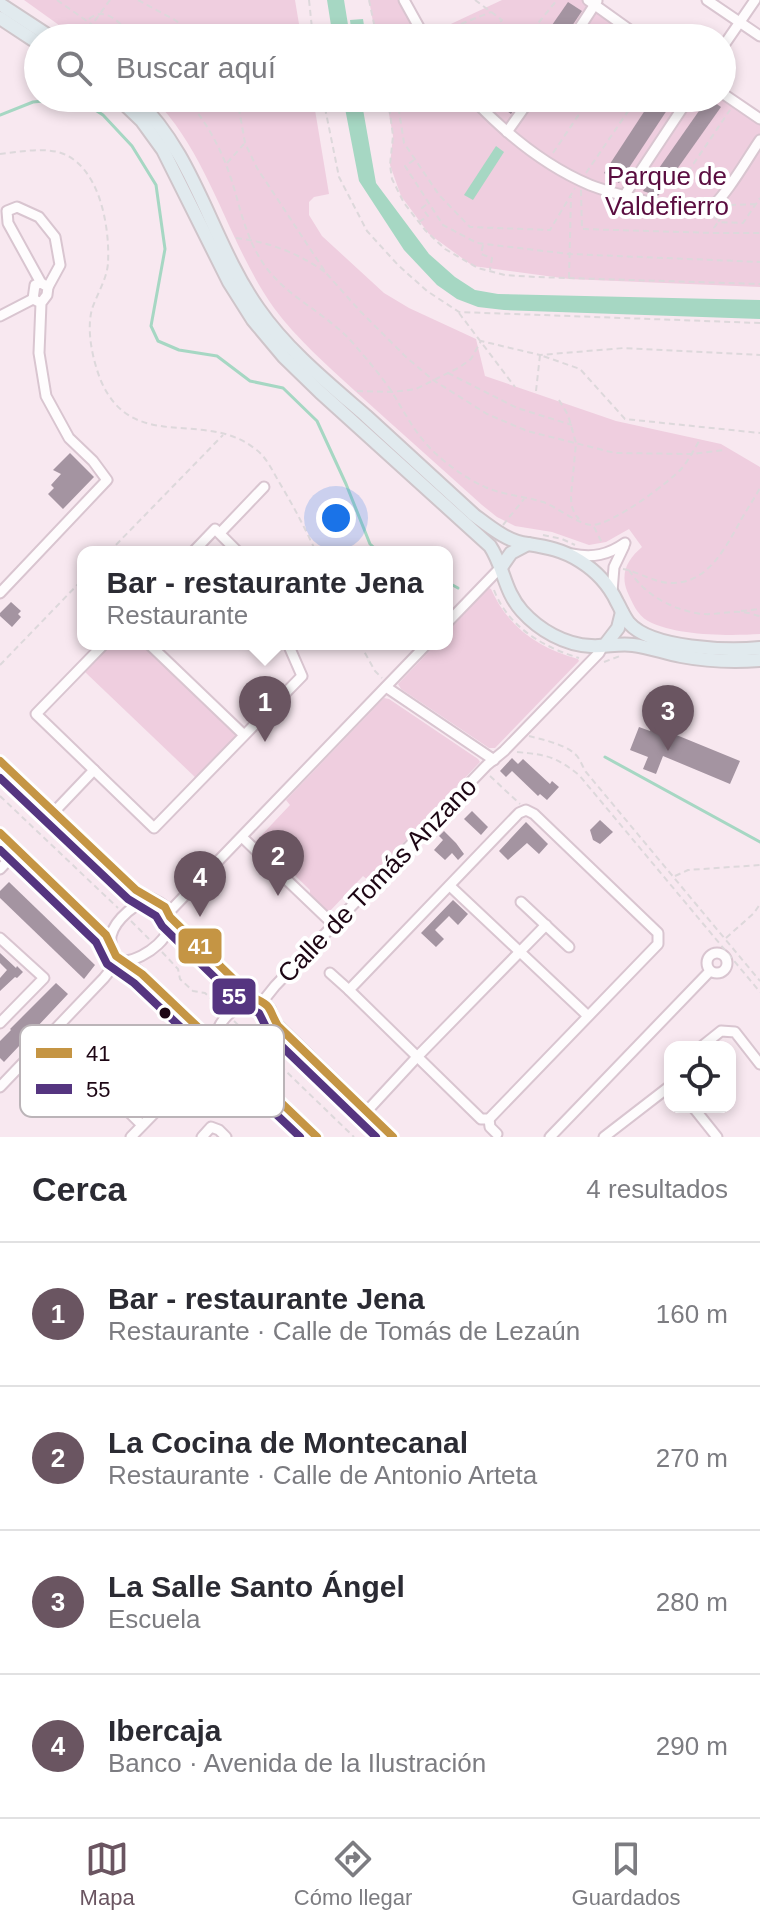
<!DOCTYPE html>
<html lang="es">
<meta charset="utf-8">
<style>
:root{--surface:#fff;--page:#f2f2f3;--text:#2b2b33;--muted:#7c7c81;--line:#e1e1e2;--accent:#6a5561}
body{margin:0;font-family:Helvetica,sans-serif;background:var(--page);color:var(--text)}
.controls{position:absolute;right:24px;bottom:24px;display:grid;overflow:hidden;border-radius:16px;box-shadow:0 4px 12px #0003}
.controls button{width:72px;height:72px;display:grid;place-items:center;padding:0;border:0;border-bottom:2px solid var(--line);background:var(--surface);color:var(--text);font:40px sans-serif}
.you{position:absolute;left:336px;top:518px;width:28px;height:28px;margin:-20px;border:6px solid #fff;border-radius:50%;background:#1a73e8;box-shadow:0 0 0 12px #1a73e833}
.badge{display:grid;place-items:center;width:52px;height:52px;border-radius:50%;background:var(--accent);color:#fff;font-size:26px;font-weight:700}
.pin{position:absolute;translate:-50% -66px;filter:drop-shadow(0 2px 4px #0008)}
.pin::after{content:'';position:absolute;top:42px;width:28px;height:24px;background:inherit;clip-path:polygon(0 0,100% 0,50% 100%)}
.popup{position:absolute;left:77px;top:546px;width:376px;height:104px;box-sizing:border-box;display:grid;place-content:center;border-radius:16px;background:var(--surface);filter:drop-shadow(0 2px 6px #0005);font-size:26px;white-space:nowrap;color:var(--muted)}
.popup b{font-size:30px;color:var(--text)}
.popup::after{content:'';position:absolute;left:50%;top:100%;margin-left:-16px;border:16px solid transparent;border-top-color:var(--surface)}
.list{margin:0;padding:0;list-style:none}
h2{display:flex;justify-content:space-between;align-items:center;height:104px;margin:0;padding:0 32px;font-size:34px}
h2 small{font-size:26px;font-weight:400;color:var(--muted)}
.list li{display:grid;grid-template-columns:52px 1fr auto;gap:24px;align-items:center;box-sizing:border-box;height:144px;padding:0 32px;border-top:2px solid var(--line)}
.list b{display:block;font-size:30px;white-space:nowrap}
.list p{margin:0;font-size:26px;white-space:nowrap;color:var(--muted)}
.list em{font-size:26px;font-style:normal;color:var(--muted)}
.icon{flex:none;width:44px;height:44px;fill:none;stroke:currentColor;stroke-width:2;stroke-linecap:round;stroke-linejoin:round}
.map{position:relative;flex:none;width:760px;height:1137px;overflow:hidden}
.search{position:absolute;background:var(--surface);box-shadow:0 4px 12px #0003;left:24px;right:24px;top:24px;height:88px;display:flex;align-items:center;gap:20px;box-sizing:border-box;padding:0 28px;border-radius:44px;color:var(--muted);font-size:30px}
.sheet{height:680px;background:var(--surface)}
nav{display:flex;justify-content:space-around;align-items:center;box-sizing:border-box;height:112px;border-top:2px solid var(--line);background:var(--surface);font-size:22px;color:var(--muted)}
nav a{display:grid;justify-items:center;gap:4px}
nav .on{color:var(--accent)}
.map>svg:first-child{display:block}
.green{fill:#efcedf}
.water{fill:#a6d7c3}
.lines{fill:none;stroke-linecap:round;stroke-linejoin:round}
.stream{stroke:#a6d7c3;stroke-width:3}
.building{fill:#a494a1}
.minor-casing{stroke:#d9c5d0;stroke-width:13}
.major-casing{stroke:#cfc5ca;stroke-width:16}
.path{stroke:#ddd8db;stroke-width:2;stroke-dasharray:6 4;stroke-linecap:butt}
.minor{stroke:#fefcfd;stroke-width:9}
.major{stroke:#e1eaee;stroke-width:12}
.bus-1-casing{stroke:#fff;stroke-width:14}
.bus-2-casing{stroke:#fff;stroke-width:14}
.bus-1{stroke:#c59544;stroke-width:8}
.bus-2{stroke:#553580;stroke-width:8}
.bus-dot{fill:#1d0614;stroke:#fff;stroke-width:3}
.labels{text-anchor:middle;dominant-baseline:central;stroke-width:8;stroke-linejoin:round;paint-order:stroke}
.park-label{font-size:26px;fill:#5a0d40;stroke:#fff}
.street-label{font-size:26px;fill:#1d0614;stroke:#fff}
.key{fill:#fff;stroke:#bbb4b8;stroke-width:2}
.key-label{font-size:22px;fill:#1d0614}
.line-badge{stroke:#fff;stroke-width:3}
.badge-label{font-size:22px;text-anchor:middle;font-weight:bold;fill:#fff}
</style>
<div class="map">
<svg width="760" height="1137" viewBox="0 0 760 1137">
<rect width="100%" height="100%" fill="#f8e8f0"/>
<g class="green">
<path d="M 24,0 L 295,0 L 301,36 L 300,38 L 77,38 Z"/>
<path d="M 369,0 L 404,0 L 419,38 L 376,38 Z"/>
<path d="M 502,0 L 589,0 L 642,38 L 421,38 Z"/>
<path d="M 153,98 L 313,98 L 329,194 L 314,197 L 309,202 L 309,215 L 322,236 L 384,293 L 409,308 L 476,339 L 485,376 L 616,421 L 721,444 L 760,467 L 760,634 C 730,636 675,636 648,621 C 637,615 632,602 627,591 C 620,572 628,559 642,547 L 629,529 L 606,542 L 589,545 L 552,532 L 515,526 L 497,517 L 482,505 C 440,467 397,429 355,391 C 327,365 297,339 274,308 C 227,242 211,157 153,98 Z"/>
<path d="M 386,98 L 722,98 L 760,123 L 760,287 L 569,279 L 473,266 L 429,234 L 401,196 L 390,165 L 393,136 Z"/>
<path d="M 489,588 L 491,589 C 508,627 538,648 578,659 L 579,661 L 495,748 L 489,748 L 401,689 L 398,684 L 436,644 L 447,644 L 447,632 Z"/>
<path d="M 112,644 L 142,644 L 237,735 L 196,778 L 85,672 Z"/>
<path d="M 384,698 L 389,699 L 478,759 L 480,762 L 368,880 L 363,876 L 329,912 L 310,894 L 310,890 L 278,859 L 274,859 L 256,841 L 290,805 L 286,800 Z"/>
</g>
<g class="water">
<path d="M 327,0 L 344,0 L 350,37 L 352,37 L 350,20 L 363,19 L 366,38 L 333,38 Z"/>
<path d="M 343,98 L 361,98 L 376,183 L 429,254 L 455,277 L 475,290 L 498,294 L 760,300 L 760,319 L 504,310 L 478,307 L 457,299 L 437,285 L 404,250 L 359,181 Z"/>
<path d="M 496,146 L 504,152 L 473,200 L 464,195 Z"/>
</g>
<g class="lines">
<g class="stream">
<path d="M 77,98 L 103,115 L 132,146 L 156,185 L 165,249 L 151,326 L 158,341 L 179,350 L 217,356 L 250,381 L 283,388 L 317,421 L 346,484 L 370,544 L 379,552"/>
<path d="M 0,115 L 33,102 L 74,98"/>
<path d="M 447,582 L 458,588"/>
<path d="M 605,757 L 760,842"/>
</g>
</g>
<g class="building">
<path d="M 568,2 L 582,11 L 564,38 L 543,38 Z"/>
<path d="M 501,98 L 522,98 L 511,114 L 497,104 Z"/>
<path d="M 653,98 L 675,98 L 619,183 L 604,173 Z"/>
<path d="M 708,98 L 721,107 L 658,196 L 643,191 Z"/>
<path d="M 70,453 L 94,477 L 63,509 L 48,494 L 54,488 L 51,485 L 61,474 L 53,470 Z"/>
<path d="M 11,602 L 21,611 L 18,614 L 21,617 L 12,627 L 0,616 L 0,613 Z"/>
<path d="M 652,725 L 740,761 L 730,784 L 663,756 L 656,774 L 643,769 L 648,757 L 630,750 L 639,727 L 650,731 Z"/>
<path d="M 512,758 L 518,764 L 523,759 L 550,784 L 552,781 L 559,787 L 547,800 L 540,794 L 538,796 L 512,771 L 506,777 L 500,771 Z"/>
<path d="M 472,811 L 488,827 L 481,835 L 464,819 Z"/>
<path d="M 600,820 L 613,832 L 600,844 L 593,840 L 590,830 Z"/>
<path d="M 526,822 L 548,844 L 539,854 L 527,843 L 508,860 L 499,851 Z"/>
<path d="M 444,831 L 456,843 L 464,854 L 458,860 L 452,853 L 445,860 L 434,850 L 443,840 L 439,836 Z"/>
<path d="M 9,882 L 95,965 L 84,979 L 0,898 L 0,891 Z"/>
<path d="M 453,900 L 468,914 L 458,925 L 449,916 L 435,930 L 444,939 L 436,947 L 421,933 Z"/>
<path d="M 0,953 L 16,968 L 17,966 L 23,972 L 17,978 L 15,977 L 0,991 L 0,978 L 7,970 L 0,963 Z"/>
<path d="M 56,983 L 68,994 L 4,1062 L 0,1058 L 0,1041 L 11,1030 L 10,1029 Z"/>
</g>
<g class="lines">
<defs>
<g id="minor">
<path d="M 404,0 L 425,38"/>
<path d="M 588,0 L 641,38"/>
<path d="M 707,0 L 760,36"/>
<path d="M 573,38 L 597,1"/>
<path d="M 722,48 L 755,0"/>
<path d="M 722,93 L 760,119"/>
<path d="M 472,98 C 505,133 545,166 590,185 C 610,193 633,198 654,203 C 668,207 696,213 709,208 C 723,202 750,154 760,140"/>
<path d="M 507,132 L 531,98"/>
<path d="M 624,196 L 689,98"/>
<path d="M 41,283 L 8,223 L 7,211 L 17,207 L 39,217 L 55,237 L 60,265 L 48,287"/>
<path d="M 0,316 L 33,299"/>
<path d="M 220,533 L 264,487"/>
<path d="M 193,552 L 215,529 L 238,552"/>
<path d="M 572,554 C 593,558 608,555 625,543"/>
<path d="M 612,592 L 614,567 L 624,546"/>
<path d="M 0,593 L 107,480 L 93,461 L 69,438 L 46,396 L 39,353 L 41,303 L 47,295 L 48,287 L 41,283 L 35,285 L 33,299 L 41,303"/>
<path d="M 447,623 L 502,566"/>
<path d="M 104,644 L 36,714 L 154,828 L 302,676 L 288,644"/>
<path d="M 149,644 L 244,735"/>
<path d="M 386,687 L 494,760"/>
<path d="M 0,761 L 136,890 C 145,897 165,902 169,912 C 178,935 145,959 125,961"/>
<path d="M 526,810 L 534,814 L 658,933 L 658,944 L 489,1119 L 481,1119 L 349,990 L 519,813 Z"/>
<path d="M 54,812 L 94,770"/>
<path d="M 0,833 L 106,935 L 111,942"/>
<path d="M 242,837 L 335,926"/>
<path d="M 0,869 L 18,850"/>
<path d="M 450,886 L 588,1016"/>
<path d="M 150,899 C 132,905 104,927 112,949 C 115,959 127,962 135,968 C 148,978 159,991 171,1002 C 186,1016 202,1030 215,1046"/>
<path d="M 521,902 L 569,947"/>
<path d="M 169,912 L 427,644"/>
<path d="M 170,917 L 257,1001"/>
<path d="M 0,938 L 44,978 L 0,1023"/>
<circle cx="717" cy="963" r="10"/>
<path d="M 330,973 L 349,990"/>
<path d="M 250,1001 L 263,1001 C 296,1025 236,1080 218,1053 C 213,1046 215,1037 218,1029 C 224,1015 236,1007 250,1001 Z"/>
<path d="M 263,1001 L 275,986 L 487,765 L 504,751 L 599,653 L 603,646"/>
<path d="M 273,1020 L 393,1137"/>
<path d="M 51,1035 L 142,1125"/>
<path d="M 701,1047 L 721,1031 L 735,1032 L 760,1064"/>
<path d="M 234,1060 L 248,1071 L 317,1137"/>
<path d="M 0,1087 L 104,978 L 112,968 L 116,956"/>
<path d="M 693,1107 L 717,1137"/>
<path d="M 367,1111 L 417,1057 L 546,925"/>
<path d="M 489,1119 L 490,1127 L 497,1134"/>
<path d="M 131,1137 L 208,1058 L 216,1052"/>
<path d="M 202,1137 L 211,1127 L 219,1130 L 226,1137"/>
<path d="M 550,1137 L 710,971"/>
<path d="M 604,1137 L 670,1086"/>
</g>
<g id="major">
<path d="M 0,4 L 52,38"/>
<path d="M 0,18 L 38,43"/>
<path d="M 118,98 L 142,121 L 163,150 L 229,282 L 253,320 L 284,357 L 320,392 L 490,546 C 504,567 504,591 522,611 C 539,630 565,645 591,646 C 605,647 619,643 633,645 C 649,647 665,653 681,656 C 707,661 733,662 760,660"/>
<path d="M 135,98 C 196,155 211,241 258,308 C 287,350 328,383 366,416 C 402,449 438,482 474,515 C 490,527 508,542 528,544 C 547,547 563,550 580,561 C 596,571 609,585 617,602 C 621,609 624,617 629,623 C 652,649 728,651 760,648"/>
<path d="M 502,566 L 511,553 L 528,544"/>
<path d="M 605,645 L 618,628 L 622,612"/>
</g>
</defs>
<use href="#minor" class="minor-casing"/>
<use href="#major" class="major-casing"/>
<g class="path">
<path d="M 57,0 L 111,38"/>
<path d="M 138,0 L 175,20 L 199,38"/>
<path d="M 309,0 L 313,38"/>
<path d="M 369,0 L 377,38"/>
<path d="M 475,0 L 502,20 L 484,38"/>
<path d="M 89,19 C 105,5 123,24 131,38"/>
<path d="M 433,35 L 491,12"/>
<path d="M 83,37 L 110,0"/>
<path d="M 526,38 L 557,0"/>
<path d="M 186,98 C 209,125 224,154 234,188 C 242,216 248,242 265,266 C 288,298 326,313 352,342 C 365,357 378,372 390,389 C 405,412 413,432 435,453 C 449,466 467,479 485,487 C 503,495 524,496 543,502 C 557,507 579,525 592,525 C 612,525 670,482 683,467 C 689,459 694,450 699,441"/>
<path d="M 231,98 L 237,103"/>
<path d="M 237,98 L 245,143 L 257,168 L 326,273 L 360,311 L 406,357 L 433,380 L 487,414 L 527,431 L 615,453 L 692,454 L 725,450"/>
<path d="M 323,98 L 339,177 L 367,231 L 398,265 L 427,291 L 459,312 L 760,323"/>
<path d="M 388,98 L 393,136 L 390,165 L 392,179 L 404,203 L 425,230 L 445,249 L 478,268 L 505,275 L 536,277 L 760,284"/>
<path d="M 397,98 L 404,143 L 439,195 L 470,227 L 550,230 L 575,188"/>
<path d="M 553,153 L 590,98"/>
<path d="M 0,154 C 18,152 43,147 61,153 C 100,166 110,228 108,263 C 107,279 97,294 92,309 C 86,331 93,361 101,381 C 133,454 203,409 254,448 C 266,456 272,470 279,482 C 293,505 305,528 316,552"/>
<path d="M 414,160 L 405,166 L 443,225 L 477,243 L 569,254 L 760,262"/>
<path d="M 227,163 L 244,144"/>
<path d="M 586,173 L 637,98"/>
<path d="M 581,190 L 582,229 L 714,233"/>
<path d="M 671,197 L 730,110"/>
<path d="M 756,204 L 731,205 L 718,222 L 743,223 L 760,198"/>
<path d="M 713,215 L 718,222 L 714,228 L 714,233 L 760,233"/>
<path d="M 419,222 L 428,216 L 422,208 L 428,203"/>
<path d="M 236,238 C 269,242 298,253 325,272"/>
<path d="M 483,245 L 481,254 L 492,258 L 490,270"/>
<path d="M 569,278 L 571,197"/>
<path d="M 459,313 L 515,387"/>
<path d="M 448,373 L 517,408 L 572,425"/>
<path d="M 357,391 L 392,392 L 416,389 L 460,367 L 471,359 L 481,341 L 540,355 L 624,348 L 760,355"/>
<path d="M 536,391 L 540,355 L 580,369 L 625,419 L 760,433"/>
<path d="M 559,400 L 568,415 L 576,443 L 571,496 C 571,505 573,513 579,519"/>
<path d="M 503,525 L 524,499"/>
<path d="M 594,527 L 602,543"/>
<path d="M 543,535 L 562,539 L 575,545"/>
<path d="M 109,552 L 223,435"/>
<path d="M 623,569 C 639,572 655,583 671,583 C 708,584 725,548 741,520 C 747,509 754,499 760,488"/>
<path d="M 629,570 C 644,595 674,611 703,614 C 716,615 729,611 741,612 C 748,612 754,615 760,616"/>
<path d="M 494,590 C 508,627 543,647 579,658"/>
<path d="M 741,611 L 760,609"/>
<path d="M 360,644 L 375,671 L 382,678"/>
<path d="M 604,662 L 620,656"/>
<path d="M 0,665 L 83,579"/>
<path d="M 529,736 C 544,740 564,744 575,754 C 580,758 582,766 586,772 L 760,981"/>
<path d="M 517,752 C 547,755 555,756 579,775 L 760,992"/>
<path d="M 490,776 L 520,804"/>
<path d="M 0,796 L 118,908"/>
<path d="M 675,876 L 688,870 L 760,865"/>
<path d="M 131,921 L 149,939"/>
<path d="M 726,938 L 754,913 L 760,904"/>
<path d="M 162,952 L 178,969 L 180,979 L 193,991 L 205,993 L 221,1008"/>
<path d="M 234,1021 L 253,1039"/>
<path d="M 266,1052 L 354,1137"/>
</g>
<use href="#minor" class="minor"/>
<use href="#major" class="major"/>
<defs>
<g id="bus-1">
<path d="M 0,761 L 136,890 L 165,907 L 170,917 L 252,997 C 274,1007 267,1007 278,1026 L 393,1137"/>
<path d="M 0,833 L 106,935 L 116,956 L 142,974 L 201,1030 L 215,1046 L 221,1057 L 234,1060 L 248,1071 L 317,1137"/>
</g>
<g id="bus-2">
<path d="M 0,778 L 128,899 L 156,916 L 162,926 L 244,1006 L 259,1013 L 270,1035 L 376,1137"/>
<path d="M 0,850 L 96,942 L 107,964 L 134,983 L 192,1038 L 205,1053 L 212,1065 L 229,1071 L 240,1080 L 300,1137"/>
</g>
</defs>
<use href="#bus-1" class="bus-1-casing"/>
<use href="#bus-2" class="bus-2-casing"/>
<use href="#bus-1" class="bus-1"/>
<use href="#bus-2" class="bus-2"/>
</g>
<circle class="bus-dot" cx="165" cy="1013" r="7"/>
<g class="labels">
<g class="park-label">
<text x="667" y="176">Parque de<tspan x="667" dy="30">Valdefierro</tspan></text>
</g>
<g class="street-label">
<text transform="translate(377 880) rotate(-46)">Calle de Tomás Anzano</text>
</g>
</g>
<rect x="20" y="1025" width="264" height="92" rx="12" class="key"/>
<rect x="36" y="1048" width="36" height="10" fill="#c59544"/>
<rect x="36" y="1084" width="36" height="10" fill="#553580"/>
<g class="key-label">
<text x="86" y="1061">41</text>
<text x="86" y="1097">55</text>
</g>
<g class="line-badge">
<rect x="177" y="927" width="46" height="38" rx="8" fill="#c59544"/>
<rect x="211" y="977" width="46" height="39" rx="8" fill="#553580"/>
</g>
<g class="badge-label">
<text x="200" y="954">41</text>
<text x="234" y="1004">55</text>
</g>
</svg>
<div class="controls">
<button><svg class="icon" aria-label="locate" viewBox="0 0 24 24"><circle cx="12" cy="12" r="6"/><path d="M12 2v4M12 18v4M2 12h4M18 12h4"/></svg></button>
</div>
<div class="you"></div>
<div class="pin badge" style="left:265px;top:742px">1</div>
<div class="popup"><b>Bar - restaurante Jena</b>Restaurante</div>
<div class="pin badge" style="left:278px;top:896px">2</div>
<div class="pin badge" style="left:668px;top:751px">3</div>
<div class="pin badge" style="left:200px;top:917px">4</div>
<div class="search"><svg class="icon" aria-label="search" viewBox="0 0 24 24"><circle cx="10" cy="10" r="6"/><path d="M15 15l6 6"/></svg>Buscar aquí</div>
</div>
<section class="sheet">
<h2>Cerca<small>4 resultados</small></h2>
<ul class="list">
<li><span class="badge">1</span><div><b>Bar - restaurante Jena</b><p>Restaurante · Calle de Tomás de Lezaún</p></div><em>160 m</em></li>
<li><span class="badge">2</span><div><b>La Cocina de Montecanal</b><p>Restaurante · Calle de Antonio Arteta</p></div><em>270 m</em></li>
<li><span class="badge">3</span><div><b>La Salle Santo Ángel</b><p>Escuela</p></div><em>280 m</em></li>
<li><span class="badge">4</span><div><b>Ibercaja</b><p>Banco · Avenida de la Ilustración</p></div><em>290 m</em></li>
</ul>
</section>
<nav>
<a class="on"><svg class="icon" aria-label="map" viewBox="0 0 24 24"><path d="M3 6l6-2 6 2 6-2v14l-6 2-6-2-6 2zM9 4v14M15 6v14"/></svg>Mapa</a>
<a><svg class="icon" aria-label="directions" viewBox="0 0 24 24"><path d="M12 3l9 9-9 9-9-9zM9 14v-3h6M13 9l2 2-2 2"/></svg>Cómo llegar</a>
<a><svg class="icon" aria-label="saved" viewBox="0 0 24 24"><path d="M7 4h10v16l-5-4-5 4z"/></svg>Guardados</a>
</nav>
